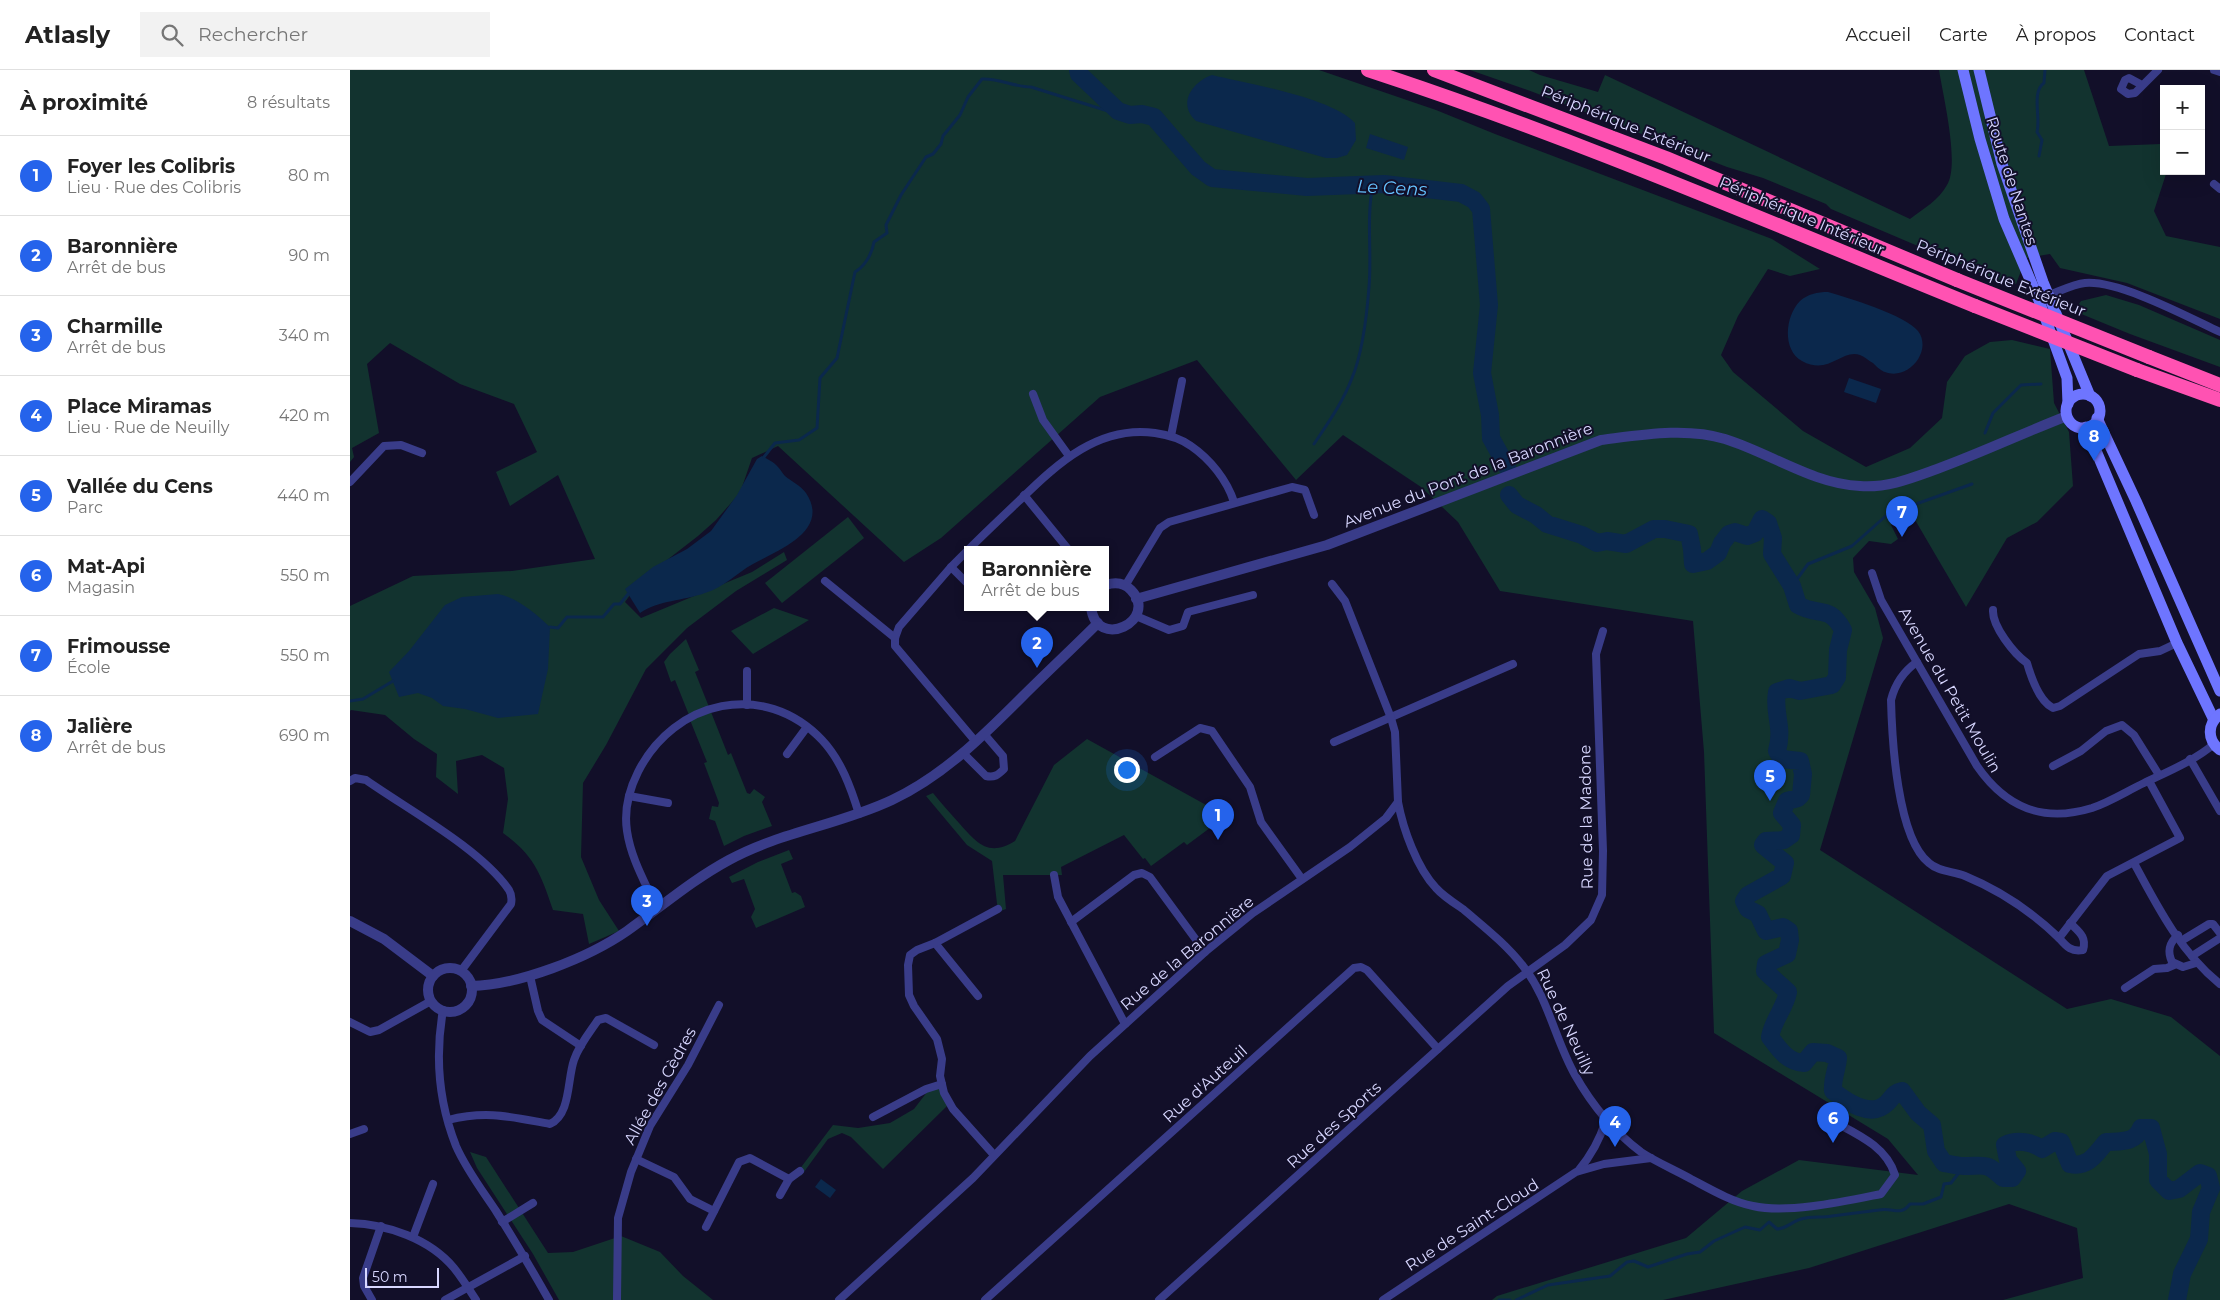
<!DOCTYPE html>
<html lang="fr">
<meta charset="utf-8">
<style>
:root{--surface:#fff;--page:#f2f2f2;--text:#222;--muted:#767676;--line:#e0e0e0;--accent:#2563eb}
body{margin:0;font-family:Montserrat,sans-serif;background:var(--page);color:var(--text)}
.controls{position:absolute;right:15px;top:15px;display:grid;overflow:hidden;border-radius:0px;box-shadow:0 5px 20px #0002}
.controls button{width:45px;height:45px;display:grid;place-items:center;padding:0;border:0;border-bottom:1px solid var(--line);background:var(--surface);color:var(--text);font:25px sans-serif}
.scale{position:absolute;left:15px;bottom:12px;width:74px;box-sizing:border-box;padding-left:5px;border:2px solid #d8d7ff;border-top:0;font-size:14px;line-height:18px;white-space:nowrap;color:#d8d7ff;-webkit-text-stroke:4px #120f29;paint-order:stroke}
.you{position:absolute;left:776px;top:699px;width:18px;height:18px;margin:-12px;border:4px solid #fff;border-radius:50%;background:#1a73e8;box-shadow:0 0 0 8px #1a73e833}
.badge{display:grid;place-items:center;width:32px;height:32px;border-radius:50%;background:var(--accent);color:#fff;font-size:16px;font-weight:700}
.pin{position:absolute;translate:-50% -41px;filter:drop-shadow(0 1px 2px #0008)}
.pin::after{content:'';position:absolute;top:26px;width:18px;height:15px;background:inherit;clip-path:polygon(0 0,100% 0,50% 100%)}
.popup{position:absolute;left:614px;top:476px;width:145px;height:65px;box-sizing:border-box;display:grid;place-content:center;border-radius:0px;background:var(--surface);filter:drop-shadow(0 1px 4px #0005);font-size:16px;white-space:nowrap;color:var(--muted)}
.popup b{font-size:19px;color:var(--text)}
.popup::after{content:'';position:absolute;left:50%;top:100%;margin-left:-10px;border:10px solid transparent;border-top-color:var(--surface)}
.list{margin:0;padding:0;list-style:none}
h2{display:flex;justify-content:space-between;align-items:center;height:65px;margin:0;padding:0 20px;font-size:21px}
h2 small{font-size:16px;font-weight:400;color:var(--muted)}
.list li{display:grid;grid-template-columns:32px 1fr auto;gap:15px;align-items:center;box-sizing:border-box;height:80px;padding:0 20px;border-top:1px solid var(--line)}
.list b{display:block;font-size:19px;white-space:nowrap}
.list p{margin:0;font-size:16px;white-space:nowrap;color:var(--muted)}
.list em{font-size:16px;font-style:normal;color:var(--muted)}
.icon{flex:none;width:28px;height:28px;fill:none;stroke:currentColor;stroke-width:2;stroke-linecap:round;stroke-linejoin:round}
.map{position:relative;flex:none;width:1870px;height:1230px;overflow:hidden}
header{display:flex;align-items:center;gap:30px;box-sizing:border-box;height:70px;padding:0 25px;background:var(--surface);border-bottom:1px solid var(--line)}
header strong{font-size:24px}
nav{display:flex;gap:28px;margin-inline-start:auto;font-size:18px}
.search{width:350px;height:45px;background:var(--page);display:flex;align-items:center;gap:12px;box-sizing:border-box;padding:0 18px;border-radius:0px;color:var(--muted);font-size:19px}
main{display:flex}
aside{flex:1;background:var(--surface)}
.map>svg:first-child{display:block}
.green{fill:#12332f}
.water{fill:#0b284c}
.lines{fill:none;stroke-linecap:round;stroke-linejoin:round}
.stream{stroke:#0b284c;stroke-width:3}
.river{stroke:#0b284c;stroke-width:18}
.minor{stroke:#393c89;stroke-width:8}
.tertiary{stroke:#393c89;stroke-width:10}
.secondary{stroke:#6e75ff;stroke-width:11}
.motorway{stroke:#ff52b2;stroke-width:14}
.motorway-bridge{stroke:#ff52b2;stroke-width:14}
.labels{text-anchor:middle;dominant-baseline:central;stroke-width:4;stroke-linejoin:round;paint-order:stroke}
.street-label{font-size:16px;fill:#d8d7ff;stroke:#120f29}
.water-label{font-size:18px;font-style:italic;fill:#65c3ff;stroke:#120f29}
</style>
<header>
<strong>Atlasly</strong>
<div class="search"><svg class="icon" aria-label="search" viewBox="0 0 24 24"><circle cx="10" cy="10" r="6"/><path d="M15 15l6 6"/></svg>Rechercher</div>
<nav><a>Accueil</a><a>Carte</a><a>À propos</a><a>Contact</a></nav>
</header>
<main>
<aside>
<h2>À proximité<small>8 résultats</small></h2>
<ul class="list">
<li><span class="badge">1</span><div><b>Foyer les Colibris</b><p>Lieu · Rue des Colibris</p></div><em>80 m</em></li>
<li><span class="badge">2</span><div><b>Baronnière</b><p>Arrêt de bus</p></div><em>90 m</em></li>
<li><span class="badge">3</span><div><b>Charmille</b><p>Arrêt de bus</p></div><em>340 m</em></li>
<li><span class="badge">4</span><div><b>Place Miramas</b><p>Lieu · Rue de Neuilly</p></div><em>420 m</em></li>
<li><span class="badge">5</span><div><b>Vallée du Cens</b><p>Parc</p></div><em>440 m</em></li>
<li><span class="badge">6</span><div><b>Mat-Api</b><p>Magasin</p></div><em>550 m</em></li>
<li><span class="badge">7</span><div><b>Frimousse</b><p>École</p></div><em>550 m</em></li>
<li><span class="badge">8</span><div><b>Jalière</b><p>Arrêt de bus</p></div><em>690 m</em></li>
</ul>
</aside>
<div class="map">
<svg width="1870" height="1230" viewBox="0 0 1870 1230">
<rect width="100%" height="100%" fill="#120f29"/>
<g class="green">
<path d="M 0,0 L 969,0 L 1086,40 L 1145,64 L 1422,169 L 1470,199 L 1440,206 L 1418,199 L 1388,246 L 1371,285 L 1383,302 L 1453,361 L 1516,397 L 1560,378 L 1592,348 L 1597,312 L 1615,286 L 1640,272 L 1662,270 L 1700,279 L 1704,333 L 1719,362 L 1723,416 L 1687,452 L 1657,468 L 1616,537 L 1561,443 L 1541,455 L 1548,469 L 1541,474 L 1519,471 L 1503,488 L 1504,502 L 1525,538 L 1533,568 L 1470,780 L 1717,939 L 1761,929 L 1821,947 L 1870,986 L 1870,1230 L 1653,1230 L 1733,1208 L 1727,1158 L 1659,1134 L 1459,1198 L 1313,1230 L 1142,1230 L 1147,1226 L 1336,1168 L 1392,1121 L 1449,1090 L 1568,1105 L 1538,1069 L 1364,963 L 1354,682 L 1343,551 L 1150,521 L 1108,452 L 1071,417 L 993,365 L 946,410 L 847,290 L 750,327 L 591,468 L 554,492 L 428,376 L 402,388 L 390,423 L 366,450 L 348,466 L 290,511 L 275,532 L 291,548 L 402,502 L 434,482 L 437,490 L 386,521 L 337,558 L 296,599 L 256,675 L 233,713 L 231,787 L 249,830 L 269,861 L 239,874 L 233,844 L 203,840 C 191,805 185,786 153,763 L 158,729 L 154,698 L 132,685 L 106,691 L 108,724 L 86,707 L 87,684 L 64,669 L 35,645 L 1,640 L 0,641 L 0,536 L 63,506 L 162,501 L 245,489 L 208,405 L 160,436 L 146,402 L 187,382 L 164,334 L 110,314 L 40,273 L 17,294 L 29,363 L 2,378 L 4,387 L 0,392 Z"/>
<path d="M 1120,0 L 1179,0 L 1190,5 L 1248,22 L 1255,5 L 1560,149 C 1573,139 1589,130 1597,115 C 1610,94 1593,26 1589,0 L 1734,0 L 1759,76 L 1811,74 L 1814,81 L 1814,101 L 1817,101 L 1804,141 L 1816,166 L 1870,177 L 1870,249 L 1777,213 L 1710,198 L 1700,184 L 1676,188 L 1666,214 L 1643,208 L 1481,139 L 1476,134 L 1413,108 L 1377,97 L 1183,22 Z"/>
<path d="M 1756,225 L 1789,235 L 1870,270 L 1870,297 L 1780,264 L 1724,241 L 1731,231 Z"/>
<path d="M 498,447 L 514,468 L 432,533 L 415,513 Z"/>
<path d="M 424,538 L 459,550 L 403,584 L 381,561 Z"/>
<path d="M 336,569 L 349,600 L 345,602 L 359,637 L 339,645 L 325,610 L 321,612 L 314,592 L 320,584 Z"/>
<path d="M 361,642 L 378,685 L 381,683 L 397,723 L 400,724 L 404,719 L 415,727 L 412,732 L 422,756 L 394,766 L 374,776 L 365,751 L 359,749 L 362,736 L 368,737 L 369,733 L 354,693 L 357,692 L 340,650 Z"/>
<path d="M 737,669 L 876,746 L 837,775 L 834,772 L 801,796 L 795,788 L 793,789 L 774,765 L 711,797 L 712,805 L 653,805 L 656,839 L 648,842 L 642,791 L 617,775 L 576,726 L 583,723 C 591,733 600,743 609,753 C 626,772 638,788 665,771 L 704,695 Z"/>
<path d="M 439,780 L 443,789 L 431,794 L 442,823 L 445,822 L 451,826 L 455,837 L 406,858 L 401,847 L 405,839 L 394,809 L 382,813 L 379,807 L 408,792 Z"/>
<path d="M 592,1014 L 597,1036 L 533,1099 L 501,1067 L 492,1063 L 478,1069 L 451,1106 L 449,1100 L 483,1055 L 508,1058 L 540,1053 L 564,1039 L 581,1017 Z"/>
<path d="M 120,1082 L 136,1087 L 198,1183 L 223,1182 L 271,1166 L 310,1182 L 333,1206 L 363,1230 L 209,1230 L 183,1184 L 127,1098 Z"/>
</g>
<g class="water">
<path d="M 862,5 C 898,14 981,27 1005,53 L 1006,70 L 997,85 L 987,88 L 976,88 L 846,51 C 827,34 842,12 862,5 Z"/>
<path d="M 1020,64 L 1058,77 L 1054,90 L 1016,78 Z"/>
<path d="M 1478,222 C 1499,228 1555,245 1568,261 C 1583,281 1558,311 1535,302 C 1531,301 1526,296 1523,293 C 1519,291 1515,287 1510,285 C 1491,279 1479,306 1452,291 C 1432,280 1435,246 1450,231 C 1458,224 1467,222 1478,222 Z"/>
<path d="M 1499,308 L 1531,319 L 1526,333 L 1494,322 Z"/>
<path d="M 412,386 C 417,389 424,392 428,397 C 431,400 432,403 435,406 C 441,411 451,416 456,423 C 481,461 428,480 403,494 C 385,504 375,517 355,523 C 333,531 309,530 290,543 L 275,519 L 303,497 L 337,479 L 361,461 L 387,425 L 407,389 Z"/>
<path d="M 148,524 C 168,528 185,543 200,557 L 198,599 L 188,644 L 148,648 L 115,639 L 93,636 L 82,628 L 68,623 L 49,627 L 39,602 L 59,581 L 95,535 L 112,527 Z"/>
<path d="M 471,1109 L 486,1120 L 480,1128 L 465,1117 Z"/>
</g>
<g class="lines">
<g class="stream">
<path d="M 1689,86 L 1692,70 L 1687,62 C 1691,48 1681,22 1694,13 L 1695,0"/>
<path d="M 1635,363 L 1643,343 L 1671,315 L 1691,314"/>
<path d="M 964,374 C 978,353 993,332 1002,308 C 1012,284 1017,243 1019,217 C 1022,183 1016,148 1023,114"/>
<path d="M 414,387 L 425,373 L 449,370 L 467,358 L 470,308 L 487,288 L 505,202 C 515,196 522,184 524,172 L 537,163 L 536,155 L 551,125 L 576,87 L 583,84 L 591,74 L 593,66 L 610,45 L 618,27 L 632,9 C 649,8 664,17 681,17 L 758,41 L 768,41"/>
<path d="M 1442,516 L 1458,494 L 1502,476 L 1538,444 L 1622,414"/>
<path d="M 200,557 L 208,558 L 217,547 L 253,547 L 264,534 L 270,534 L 278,524"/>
<path d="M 0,631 L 13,629 L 43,611"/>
<path d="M 1149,1230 L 1160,1230"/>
<path d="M 1166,1230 L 1198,1215 L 1260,1206 L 1277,1192 L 1284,1191 L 1298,1197 L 1337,1184 L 1350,1182 L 1364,1171 L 1395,1157 L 1410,1160 L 1419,1152 L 1427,1159 C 1436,1159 1443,1151 1451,1149 C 1462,1146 1472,1148 1482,1146 C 1498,1144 1513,1142 1529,1140 C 1543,1137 1550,1147 1560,1134 L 1573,1134 L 1591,1127 L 1594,1114 L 1601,1113 L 1614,1096"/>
</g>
<g class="river">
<path d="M 728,0 L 729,4 L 768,41 L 780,45 L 792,44 L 804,47 L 848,98 L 862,108 L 957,117 L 1034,114 L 1111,123 L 1124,130 L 1131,139 L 1139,235 L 1132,303 L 1140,345 L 1141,368 L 1157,397"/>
<path d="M 1159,425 L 1167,435 L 1186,445 L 1197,454 L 1232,465 L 1247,473 L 1257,471 L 1276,474 L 1304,459 L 1315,459 L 1339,464 L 1342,479 L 1343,494 L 1357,491 L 1368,483 L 1372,473 L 1379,464 L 1385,462 L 1397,466 L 1405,463 L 1412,449 L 1418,453 L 1423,468 L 1422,484 L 1442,516 L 1448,535 C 1469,547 1479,534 1493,560 L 1488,580 L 1487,607 L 1482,615 L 1450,621 L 1439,618 L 1427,622 C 1423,644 1434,656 1427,681 L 1432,689 L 1450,691 L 1453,704 L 1451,725 L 1448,728 L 1437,731 L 1432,743 L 1442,755 L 1441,765 L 1434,770 L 1416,771 L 1413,775 L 1435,793 L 1432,806 L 1398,825 L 1394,831 L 1398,839 L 1408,844 L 1416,861 L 1433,857 L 1439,861 L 1440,870 L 1437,884 L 1416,894 L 1415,901 L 1438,922 C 1435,938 1423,950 1420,967 C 1429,979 1437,992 1454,993 L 1463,982 L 1477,983 L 1488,988 C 1487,1000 1482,1009 1483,1021 C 1497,1032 1521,1049 1537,1033 C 1543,1027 1543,1023 1552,1021 L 1568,1043 L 1582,1055 L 1586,1081 L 1594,1093 C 1600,1094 1607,1096 1614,1096 C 1636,1096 1636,1092 1653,1108 L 1662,1108 L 1667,1101 L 1658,1090 L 1655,1075 C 1667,1069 1682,1072 1692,1079 L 1705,1071 L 1711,1072 L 1720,1094 C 1738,1098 1746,1084 1756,1072 C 1772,1071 1785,1073 1791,1058 L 1801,1058 L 1808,1084 L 1808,1110 L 1819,1121 L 1829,1119 L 1850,1103 L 1858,1106 L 1861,1118 L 1851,1142 L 1849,1169 L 1832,1204 L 1827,1230"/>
</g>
<g class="minor">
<path d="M 1864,0 L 1870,2"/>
<path d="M 1792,15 L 1779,8 L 1775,10 L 1771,19 L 1778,24 L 1785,23 L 1808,0"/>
<path d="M 1864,114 L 1870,119"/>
<path d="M 1699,225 C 1710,221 1724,214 1735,213 C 1769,210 1838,247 1870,262"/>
<path d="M 683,324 L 693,350 L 719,386"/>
<path d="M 821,366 L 832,311"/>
<path d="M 0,412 L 34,376 L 51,375 L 72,383"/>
<path d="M 674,425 L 718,479"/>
<path d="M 619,479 C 636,462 653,446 671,429 C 708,393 749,355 805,363 C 819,365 830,368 841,376 C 860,389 877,410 884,432"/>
<path d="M 618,480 L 601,497 L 549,557 L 545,568 L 545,576 L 626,672"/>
<path d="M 601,497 L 618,514"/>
<path d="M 1522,503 L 1531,530 L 1627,696 C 1656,738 1693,753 1742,738 C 1760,732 1777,721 1794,713 C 1817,702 1844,691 1864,674"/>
<path d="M 475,511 L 545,568"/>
<path d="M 775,516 L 810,458 L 819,452 L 942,417 L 955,420 L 964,445"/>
<path d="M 1643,540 C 1642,556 1664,584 1677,593 C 1681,607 1689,631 1703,638 L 1710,636 L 1789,584 L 1810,581 L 1827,573"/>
<path d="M 786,546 L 819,560 L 833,556 L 838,542 L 903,525"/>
<path d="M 1567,592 C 1554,601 1545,614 1541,630 C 1542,669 1547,768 1579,793 C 1589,802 1603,801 1615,806 C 1649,820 1682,842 1709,868 L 1757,806 L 1830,768 L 1799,711"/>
<path d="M 397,635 L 397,601"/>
<path d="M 984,672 L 1163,594"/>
<path d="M 437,684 L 457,657"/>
<path d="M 614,684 L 636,706 C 644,708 648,705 654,699 L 653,686 L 635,665"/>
<path d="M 805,687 L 850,658 L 862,661 L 900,717 L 911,752 L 952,809"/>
<path d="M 1840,689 L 1870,741"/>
<path d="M 1703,696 L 1731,681 L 1756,661 L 1772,655 L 1784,665 L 1809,705"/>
<path d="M 0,711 L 5,708 L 16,710 C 57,739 131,779 159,820 C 162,825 162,829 161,834 L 111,901"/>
<path d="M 279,726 L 318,733"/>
<path d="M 1048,732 C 1053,759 1067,798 1086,818 C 1093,826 1104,833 1113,839 C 1134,857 1156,874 1173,896 C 1198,927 1205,970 1225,1005 C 1242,1035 1263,1061 1291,1082 C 1306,1092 1325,1100 1341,1109 C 1360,1119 1382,1132 1403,1136 C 1438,1144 1496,1131 1531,1124 L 1545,1105 C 1536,1075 1504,1063 1479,1049"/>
<path d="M 1784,793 C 1807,836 1831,883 1870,914"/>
<path d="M 704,805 L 708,827 L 775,954"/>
<path d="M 307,839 C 296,814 281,789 277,761 C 274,741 279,720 288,702 C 324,630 414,609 472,670 C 491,690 501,718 509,744"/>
<path d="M 721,852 L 784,805 L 792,803 L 800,807 L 855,882"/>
<path d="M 1828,865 C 1819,873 1817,881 1822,892 L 1833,897 L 1846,893"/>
<path d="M 1709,868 C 1717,877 1721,882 1733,880 C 1737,867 1729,862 1720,853"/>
<path d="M 1831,871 L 1859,854 L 1863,854 L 1870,863"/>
<path d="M 585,873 L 628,926"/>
<path d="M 1842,886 L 1870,868"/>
<path d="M 180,906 L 188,941 L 192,950 L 231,976"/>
<path d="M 1775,918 L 1804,899 L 1817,898 L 1824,895"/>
<path d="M 93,940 C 85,986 89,1033 106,1076 C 116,1099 132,1120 146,1141 C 165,1171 182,1200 199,1230"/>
<path d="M 0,952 L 20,962 L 29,960 L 81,931"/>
<path d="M 523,1047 L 576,1019 L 592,1014"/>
<path d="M 98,1050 C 137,1040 161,1047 200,1054 C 221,1044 217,1010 224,990 C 229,975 240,962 248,950 L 256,948 L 304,975"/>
<path d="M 0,1064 L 14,1059"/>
<path d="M 644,1085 L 603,1039 L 594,1023 L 590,1006 L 592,989 L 587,969 L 564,936 L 559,925 L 558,895 L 560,885 L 567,880 L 585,873 L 648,839"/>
<path d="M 286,1089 L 324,1107 L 340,1129 L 364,1141"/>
<path d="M 1228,1101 C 1241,1086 1250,1069 1256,1050"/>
<path d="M 430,1125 L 439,1109"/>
<path d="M 152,1152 L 183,1133"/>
<path d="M 0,1153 C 37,1154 80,1169 104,1198 C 112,1208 119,1219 126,1230"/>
<path d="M 356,1157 L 389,1092 L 400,1088 L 439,1109 L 450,1101"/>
<path d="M 63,1167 L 83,1114"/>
<path d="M 22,1230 L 14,1216 L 13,1208 L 31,1156"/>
<path d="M 95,1230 L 175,1186"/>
<path d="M 267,1230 L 268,1148 L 281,1102 L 300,1056 L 338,995 L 369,935"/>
<path d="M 489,1230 L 623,1108 L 740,986 L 855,882 L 903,843 L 1000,777 L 1036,748 L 1048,732 L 1045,662 L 1041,648 L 995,531 L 982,514"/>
<path d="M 635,1230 L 1004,898 L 1011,897 L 1017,900 L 1088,979"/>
<path d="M 809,1230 L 1158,916 L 1215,875 L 1241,850 L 1252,825 L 1253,781 L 1246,584 L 1253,561"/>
<path d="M 1033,1230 L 1226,1102 L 1254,1094 L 1301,1088"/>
</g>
<g class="tertiary">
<path d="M 786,529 L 977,475 L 1251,370 C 1291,365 1336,357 1375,369 C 1420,383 1463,414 1510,416 C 1538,418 1562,408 1587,399 C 1631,383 1673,363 1717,346"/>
<path d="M 741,537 C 746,582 810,550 781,520 C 774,513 765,512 756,515"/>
<path d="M 0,851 L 34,869 L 83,906"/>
<circle cx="100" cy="920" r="22"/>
<path d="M 121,916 C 169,915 238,888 277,861 C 311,837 342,810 379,790 C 430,762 489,755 542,730 C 593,706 633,666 672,627 C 697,602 723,578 748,553"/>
</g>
<g class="secondary">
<path d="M 1613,0 L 1630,69 L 1654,149 L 1688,228 L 1717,308 L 1718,334"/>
<path d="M 1629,0 L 1652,94 L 1693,212 L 1740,326"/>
<circle cx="1733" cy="341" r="17"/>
<path d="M 1747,348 L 1786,431 L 1870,621"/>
<path d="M 1736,357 L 1827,573 L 1864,650"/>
<path d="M 1870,644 C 1857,654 1857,670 1870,680"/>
</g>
<g class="motorway">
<path d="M 1018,0 C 1226,68 1423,154 1625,236"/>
<path d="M 1084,0 L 1316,88 L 1607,210"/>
<path d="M 1799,287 L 1870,315"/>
<path d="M 1787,300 L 1870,330"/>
</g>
<g class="motorway-bridge">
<path d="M 1607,210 L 1799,287"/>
<path d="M 1625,236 L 1787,300"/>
</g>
</g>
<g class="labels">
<g class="street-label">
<text transform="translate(1276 54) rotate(22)">Périphérique Extérieur</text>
<text transform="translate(1662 111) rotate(72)">Route de Nantes</text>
<text transform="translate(1452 146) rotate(23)">Périphérique Intérieur</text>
<text transform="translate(1651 208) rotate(22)">Périphérique Extérieur</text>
<text transform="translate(1118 405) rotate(-21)">Avenue du Pont de la Baronnière</text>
<text transform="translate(1600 620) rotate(60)">Avenue du Petit Moulin</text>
<text transform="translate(1236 747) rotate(-91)">Rue de la Madone</text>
<text transform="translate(837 883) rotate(-40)">Rue de la Baronnière</text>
<text transform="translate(1216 952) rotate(65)">Rue de Neuilly</text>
<text transform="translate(855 1014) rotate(-42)">Rue d'Auteuil</text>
<text transform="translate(310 1016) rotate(-61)">Allée des Cèdres</text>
<text transform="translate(984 1055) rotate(-42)">Rue des Sports</text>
<text transform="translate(1122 1155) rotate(-33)">Rue de Saint-Cloud</text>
</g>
<g class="water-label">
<text transform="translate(1042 118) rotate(3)">Le Cens</text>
</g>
</g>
</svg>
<div class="controls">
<button>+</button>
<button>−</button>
</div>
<div class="scale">50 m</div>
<div class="you"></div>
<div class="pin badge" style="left:868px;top:770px">1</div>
<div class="pin badge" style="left:687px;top:598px">2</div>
<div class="popup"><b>Baronnière</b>Arrêt de bus</div>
<div class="pin badge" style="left:297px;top:856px">3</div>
<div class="pin badge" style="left:1265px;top:1077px">4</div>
<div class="pin badge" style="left:1420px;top:731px">5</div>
<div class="pin badge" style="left:1483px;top:1073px">6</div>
<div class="pin badge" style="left:1552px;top:467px">7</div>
<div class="pin badge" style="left:1744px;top:391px">8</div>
</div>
</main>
